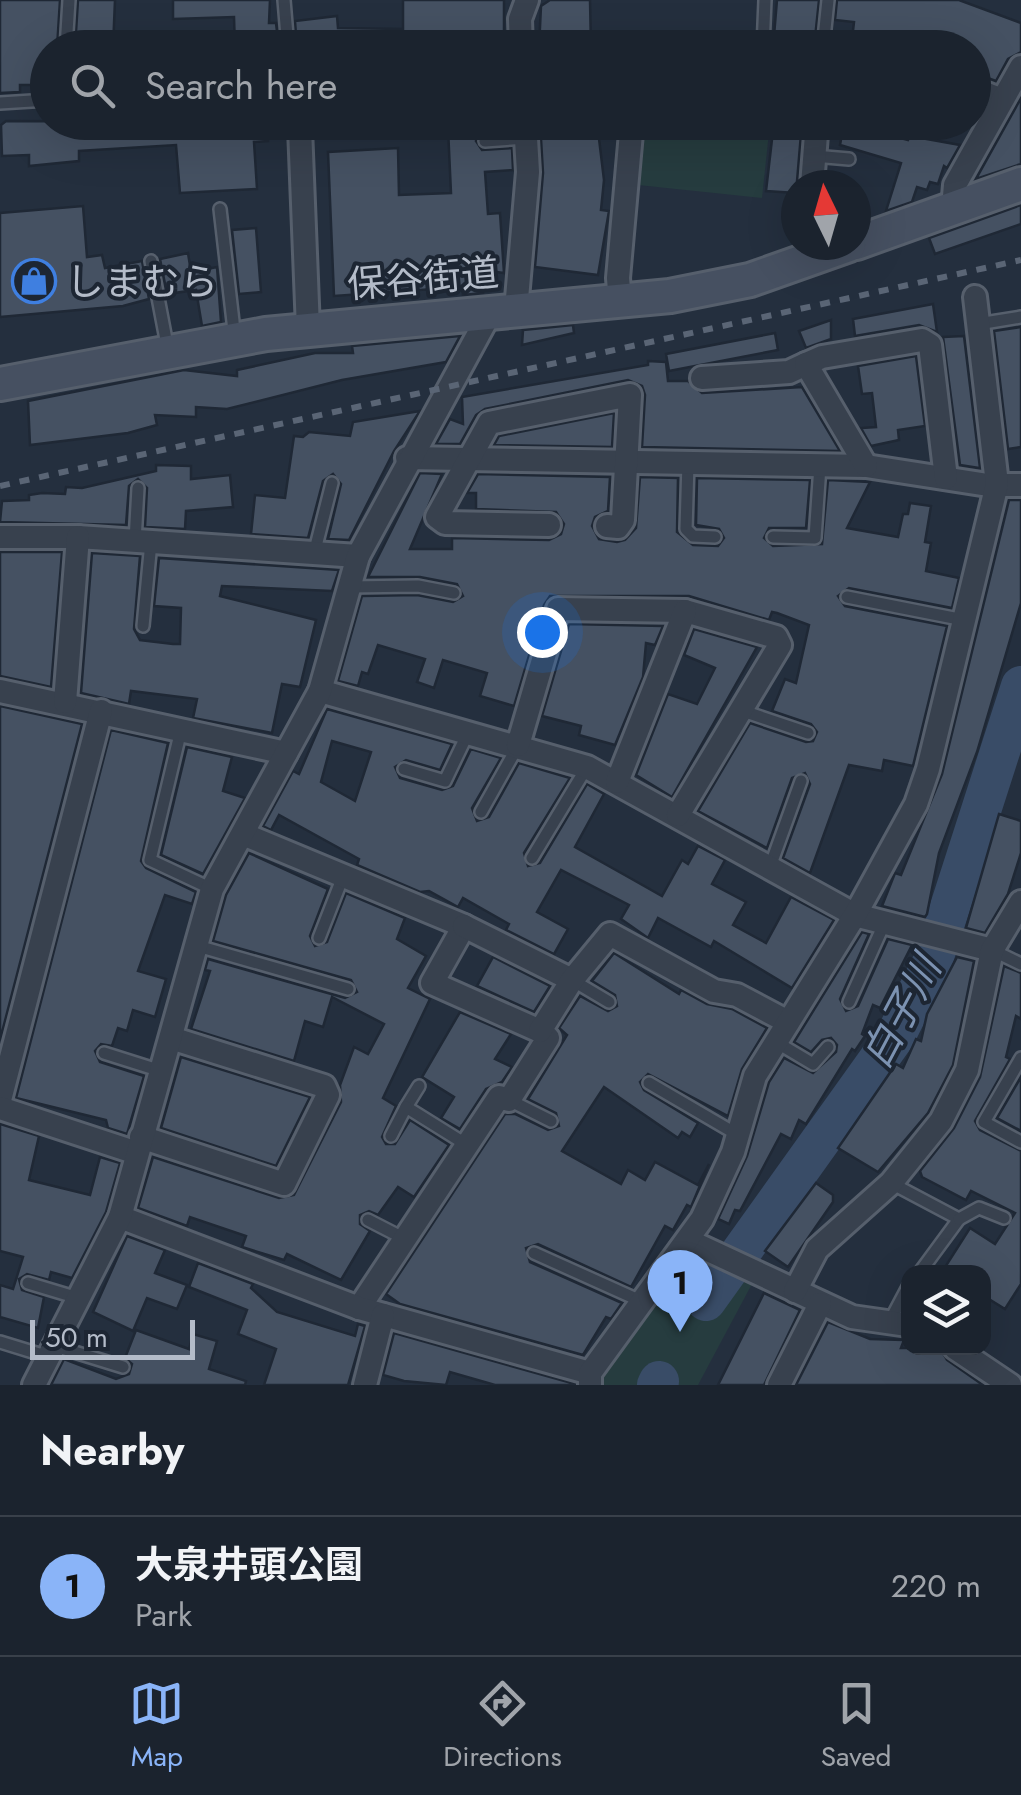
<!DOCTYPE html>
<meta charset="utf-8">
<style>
:root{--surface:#1b232e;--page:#242b36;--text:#f1f3f6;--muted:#a0a4aa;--line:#39404a;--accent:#8ab4f8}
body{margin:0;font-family:Jost,"Noto Sans JP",sans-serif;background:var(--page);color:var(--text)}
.controls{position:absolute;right:30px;bottom:30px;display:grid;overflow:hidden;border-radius:20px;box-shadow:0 10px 40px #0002}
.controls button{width:90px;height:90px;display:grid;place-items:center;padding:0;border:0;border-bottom:2px solid var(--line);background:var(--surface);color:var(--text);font:50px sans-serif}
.compass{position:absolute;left:781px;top:170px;width:90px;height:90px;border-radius:50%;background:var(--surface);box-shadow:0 10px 40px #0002;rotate:355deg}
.scale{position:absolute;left:30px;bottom:25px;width:165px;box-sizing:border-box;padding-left:10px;border:5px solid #b4bcc9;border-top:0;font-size:28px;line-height:35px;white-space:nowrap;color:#b4bcc9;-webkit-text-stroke:8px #1d2633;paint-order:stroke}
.you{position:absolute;left:542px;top:632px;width:35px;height:35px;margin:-25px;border:8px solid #fff;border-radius:50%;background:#1a73e8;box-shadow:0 0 0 15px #1a73e833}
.badge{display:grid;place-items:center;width:65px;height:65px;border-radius:50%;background:var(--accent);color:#111;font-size:32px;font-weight:700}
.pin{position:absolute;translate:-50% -82px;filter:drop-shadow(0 2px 5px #0008)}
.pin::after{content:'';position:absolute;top:52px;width:35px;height:30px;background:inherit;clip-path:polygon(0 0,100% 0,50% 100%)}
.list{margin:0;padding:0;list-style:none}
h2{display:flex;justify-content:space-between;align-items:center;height:130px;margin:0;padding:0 40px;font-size:42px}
h2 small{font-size:32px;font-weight:400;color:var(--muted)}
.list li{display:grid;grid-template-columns:65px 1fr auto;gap:30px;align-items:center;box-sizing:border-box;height:140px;padding:0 40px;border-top:2px solid var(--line)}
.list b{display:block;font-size:38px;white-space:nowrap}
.list p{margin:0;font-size:32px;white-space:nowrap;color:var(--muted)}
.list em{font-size:32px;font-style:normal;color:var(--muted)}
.icon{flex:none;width:55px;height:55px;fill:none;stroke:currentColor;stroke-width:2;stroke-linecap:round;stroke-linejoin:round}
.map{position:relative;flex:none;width:1021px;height:1385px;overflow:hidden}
.search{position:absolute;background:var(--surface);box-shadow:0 10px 40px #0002;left:30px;right:30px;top:30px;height:110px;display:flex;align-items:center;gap:25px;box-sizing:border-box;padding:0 35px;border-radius:55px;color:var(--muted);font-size:38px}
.sheet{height:270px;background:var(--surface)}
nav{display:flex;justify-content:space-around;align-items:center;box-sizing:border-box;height:140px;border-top:2px solid var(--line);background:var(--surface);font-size:28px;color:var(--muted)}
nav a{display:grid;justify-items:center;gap:5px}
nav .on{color:var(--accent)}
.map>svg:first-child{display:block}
.green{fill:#263c3f}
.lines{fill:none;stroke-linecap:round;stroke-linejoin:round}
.river{stroke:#394c67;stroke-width:40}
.building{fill:#455162;stroke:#1f2835;stroke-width:2.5;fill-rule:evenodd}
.service-casing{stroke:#565f6c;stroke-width:16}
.minor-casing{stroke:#565f6c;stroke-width:28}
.secondary-casing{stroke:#565f6c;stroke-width:38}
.service{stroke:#38414e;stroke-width:11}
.minor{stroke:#38414e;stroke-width:22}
.secondary{stroke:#465061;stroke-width:32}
.rail{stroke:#5a6575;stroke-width:6;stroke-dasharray:10 10;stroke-linecap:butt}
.labels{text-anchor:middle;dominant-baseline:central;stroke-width:8;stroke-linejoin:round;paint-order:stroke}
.street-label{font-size:38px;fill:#b4bcc9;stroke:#1d2633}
.poi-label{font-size:38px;fill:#b4bcc9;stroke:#1d2633;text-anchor:start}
.water-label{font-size:40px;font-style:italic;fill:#7c92b1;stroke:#1d2633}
</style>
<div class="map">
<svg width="1021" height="1385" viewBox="0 0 1021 1385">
<rect width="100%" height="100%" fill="#242f3e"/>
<g class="green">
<path d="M 644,123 L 770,123 L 762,198 L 638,185 Z"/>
<path d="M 692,1254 L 753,1282 L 698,1385 L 597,1385 Z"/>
</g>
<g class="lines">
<g class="river">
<path d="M 706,1301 L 896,1035 L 932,963 L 1021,686"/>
<path d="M 657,1385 L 659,1381"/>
</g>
</g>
<g class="building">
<path d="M 0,0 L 60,0 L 57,48 L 48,48 L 48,85 L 20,85 L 20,92 L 0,93 Z"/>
<path d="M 78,0 L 115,0 L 113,48 L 75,48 Z"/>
<path d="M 173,0 L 270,0 L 269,23 L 276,23 L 279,48 L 235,48 L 234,17 L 173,19 Z"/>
<path d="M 403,0 L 504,0 L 504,48 L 297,48 L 295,21 L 337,16 L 338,28 L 403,29 Z"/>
<path d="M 550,0 L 590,0 L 591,48 L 539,48 L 541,6 Z"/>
<path d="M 777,0 L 819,0 L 814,48 L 773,48 Z"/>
<path d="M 837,0 L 959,0 L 1021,23 L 1021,52 L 1008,59 L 996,81 L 979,75 L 982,67 L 974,64 L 974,48 L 851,48 L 854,22 L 835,20 Z"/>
<path d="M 1021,98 L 1021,164 L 976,179 Z"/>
<path d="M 6,121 L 267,122 L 268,141 L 254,142 L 257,189 L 180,193 L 176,145 L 79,151 L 79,161 L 29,166 L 29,155 L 2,156 L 1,125 Z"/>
<path d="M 452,122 L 510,122 L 510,130 L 483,132 L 476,141 L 482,150 L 512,148 L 513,170 L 485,172 L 488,214 L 500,213 L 504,273 L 481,270 L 483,293 L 463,295 L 462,287 L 334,296 L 328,152 L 398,148 L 399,195 L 451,193 L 448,128 Z"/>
<path d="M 540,122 L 597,122 L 604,180 L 601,210 L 609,211 L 598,275 L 535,267 L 543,173 Z"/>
<path d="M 774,122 L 802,122 L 796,193 L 766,191 Z"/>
<path d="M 844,123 L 908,140 L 910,136 L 960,145 L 947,168 L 944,166 L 938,184 L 930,182 L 927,190 L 917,187 L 912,202 L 886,211 L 901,163 L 840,145 Z"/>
<path d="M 1021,205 L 1021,224 L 935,254 L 929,238 Z"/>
<path d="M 83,206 L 87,257 L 102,255 L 105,268 L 142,261 L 149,299 L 123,306 L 0,317 L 0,213 Z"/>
<path d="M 256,228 L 261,292 L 239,294 L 232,230 Z"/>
<path d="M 188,253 L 191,272 L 217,267 L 221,322 L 202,326 L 196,290 L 167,294 L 160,259 Z"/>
<path d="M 933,304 L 937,332 L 919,325 L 855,336 L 853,319 Z"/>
<path d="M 831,320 L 831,339 L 806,348 L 799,331 Z"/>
<path d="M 573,325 L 574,333 L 522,345 L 523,330 Z"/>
<path d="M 1021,327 L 1021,447 L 1008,449 L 994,331 Z"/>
<path d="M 775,333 L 778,350 L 669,371 L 666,354 Z"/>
<path d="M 460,336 L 446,362 L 342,380 L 227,409 L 196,407 L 196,417 L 155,415 L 157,425 L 128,433 L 30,445 L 28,401 L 184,370 L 237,376 L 237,370 L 315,353 L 353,353 L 352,346 Z"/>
<path d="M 964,336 L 980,468 L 979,468 L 960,465 L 943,337 Z"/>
<path d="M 916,356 L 925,426 L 898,430 L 899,440 L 871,446 L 861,428 L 876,427 L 872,393 L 862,394 L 858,366 Z"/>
<path d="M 648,361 L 666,362 L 668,381 L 688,381 L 702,393 L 802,387 L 840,451 L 642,447 L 645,395 L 642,386 L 628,380 L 485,409 L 476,415 L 460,444 L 436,444 L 450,419 L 463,424 L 462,397 L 648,365 Z"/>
<path d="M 420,411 L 394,451 L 349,540 L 328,539 L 341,484 L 333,474 L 323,481 L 308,538 L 251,534 L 255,495 L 285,498 L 294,436 L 303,437 L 309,432 L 350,436 L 353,422 Z"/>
<path d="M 614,413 L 612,447 L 494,445 L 499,436 Z"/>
<path d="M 156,465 L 191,466 L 191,479 L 230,475 L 233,507 L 186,511 L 185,529 L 145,527 L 147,488 L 138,479 L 129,486 L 126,525 L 0,522 L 2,501 L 29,500 L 29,495 L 42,493 L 65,494 L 66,487 L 82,488 L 156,471 Z"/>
<path d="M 420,473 L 442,474 L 410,549 L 452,549 L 452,538 L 549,540 L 561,534 L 564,524 L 556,512 L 476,509 L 476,493 L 467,493 L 478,474 L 610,477 L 608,511 L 595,517 L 592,526 L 599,539 L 617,542 L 625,540 L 636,528 L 640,477 L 678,478 L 677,532 L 693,545 L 718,546 L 724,538 L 719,529 L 696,525 L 697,478 L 810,480 L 806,528 L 769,528 L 764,538 L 773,546 L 822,544 L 828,480 L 870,482 L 847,528 L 898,537 L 903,514 L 908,514 L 910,503 L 931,506 L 925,542 L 931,543 L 926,571 L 959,578 L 952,608 L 849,588 L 838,596 L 845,606 L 947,626 L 913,766 L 884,760 L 882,771 L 849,765 L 810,873 L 783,858 L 810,784 L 805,773 L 792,778 L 767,848 L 698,811 L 750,723 L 806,742 L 813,741 L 817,732 L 811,724 L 772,711 L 785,679 L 796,683 L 809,625 L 777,613 L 772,612 L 769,620 L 689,596 L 550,596 L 544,605 L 514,706 L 480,696 L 487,673 L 443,660 L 434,688 L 417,682 L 425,659 L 378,645 L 368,674 L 362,672 L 358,686 L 338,681 L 362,596 L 417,595 L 453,602 L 463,596 L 457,584 L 420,577 L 368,577 Z"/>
<path d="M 1009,500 L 1021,500 L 1021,603 L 977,752 L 939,853 L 927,914 L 925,917 L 882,906 L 895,873 L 901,875 L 942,774 Z"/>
<path d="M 0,552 L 62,552 L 51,687 L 0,676 Z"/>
<path d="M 92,553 L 140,556 L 134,629 L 140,640 L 173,644 L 180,644 L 181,608 L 154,606 L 159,558 L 339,570 L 332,591 L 222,586 L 220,596 L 316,620 L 300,687 L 282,684 L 272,733 L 193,718 L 197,699 L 131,691 L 129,704 L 81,693 Z"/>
<path d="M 569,624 L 663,626 L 655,645 L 646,643 L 643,677 L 615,745 L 579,735 L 581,726 L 542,716 Z"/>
<path d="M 694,629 L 757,647 L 672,797 L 636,775 L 668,694 L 697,704 L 715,668 L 684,655 Z"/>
<path d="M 0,706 L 82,724 L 0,1040 Z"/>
<path d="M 327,709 L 452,744 L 440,770 L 406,760 L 395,767 L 400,778 L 442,790 L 453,786 L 471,749 L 501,758 L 472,808 L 477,821 L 489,817 L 519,763 L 570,778 L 524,853 L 528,866 L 540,863 L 587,784 L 604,794 L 575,847 L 630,878 L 662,896 L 682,860 L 688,864 L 698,846 L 725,860 L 712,884 L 746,902 L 733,925 L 766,943 L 791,897 L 834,920 L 792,988 L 714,941 L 711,947 L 658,918 L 648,938 L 621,919 L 629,905 L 561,870 L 537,912 L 568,929 L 554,954 L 506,930 L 509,924 L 463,898 L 458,907 L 429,891 L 420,892 L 357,865 L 359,859 L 279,815 L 271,830 L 263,826 L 293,771 L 299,774 ZM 332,741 L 371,752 L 355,801 L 321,782 Z"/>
<path d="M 111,730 L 168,743 L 141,861 L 146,868 L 196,892 L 192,904 L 165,895 L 138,971 L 166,979 L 155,1017 L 133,1010 L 127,1031 L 118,1028 L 112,1046 L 101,1044 L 95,1051 L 100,1062 L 144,1076 L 127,1134 L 108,1128 L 106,1120 L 16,1098 Z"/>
<path d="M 187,747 L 232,757 L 223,791 L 245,798 L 203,874 L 161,855 Z"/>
<path d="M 999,814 L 1021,821 L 1021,853 L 1008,894 L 985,933 L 966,928 Z"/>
<path d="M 249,853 L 328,889 L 310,936 L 315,946 L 327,942 L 346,893 L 405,918 L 397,939 L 426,956 L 408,988 L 430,999 L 383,1098 L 396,1106 L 382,1137 L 386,1144 L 395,1144 L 410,1120 L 449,1145 L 414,1197 L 398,1187 L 378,1215 L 369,1211 L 360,1215 L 360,1224 L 370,1231 L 341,1280 L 287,1254 L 284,1260 L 242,1247 L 246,1236 L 190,1217 L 187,1226 L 138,1208 L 153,1157 L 279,1198 L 294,1195 L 341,1102 L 340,1085 L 354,1047 L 368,1054 L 384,1024 L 332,997 L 323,1027 L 305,1021 L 294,1061 L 191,1029 L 210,971 L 205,970 L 208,959 L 345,998 L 357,992 L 351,980 L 213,941 L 226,895 Z"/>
<path d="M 862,932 L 869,934 L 840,999 L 846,1011 L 858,1006 L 888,939 L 912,945 L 880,1008 L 873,1005 L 862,1034 L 865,1036 L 855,1051 L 852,1049 L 806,1124 L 799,1120 L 791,1139 L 781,1134 L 740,1211 L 735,1210 L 729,1224 L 718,1219 L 747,1156 L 769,1082 L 784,1058 L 813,1073 L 836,1052 L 837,1045 L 831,1038 L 822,1040 L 811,1052 L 794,1042 Z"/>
<path d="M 614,953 L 679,994 L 681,990 L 707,1004 L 732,1009 L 767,1028 L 742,1069 L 728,1116 L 648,1074 L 640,1082 L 644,1090 L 698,1123 L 690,1137 L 682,1132 L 678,1138 L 604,1087 L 562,1151 L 621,1184 L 628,1170 L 645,1180 L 655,1162 L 698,1185 L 709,1164 L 691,1207 L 687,1205 L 673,1230 L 665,1226 L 631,1287 L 538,1244 L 526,1248 L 530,1262 L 622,1303 L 611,1319 L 606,1317 L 583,1355 L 400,1304 L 386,1294 L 505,1114 L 515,1114 L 548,1130 L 559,1126 L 556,1113 L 528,1099 L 567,1035 L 559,1028 L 580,996 L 608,1011 L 617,1006 L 615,995 L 592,981 Z"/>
<path d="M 493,957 L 550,986 L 534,1012 L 477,986 Z"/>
<path d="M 957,957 L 974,961 L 953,1065 L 928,1113 L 878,1172 L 838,1148 L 896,1064 L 903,1068 L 916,1039 L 921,1041 L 927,1014 Z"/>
<path d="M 1004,966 L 1021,973 L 1021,1019 L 1016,1016 L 1006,1057 L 1010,1059 L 975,1121 L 980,1130 L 1021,1151 L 1021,1284 L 1005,1309 L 984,1296 L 984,1272 L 942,1272 L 970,1228 L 995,1244 L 1015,1213 L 971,1191 L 966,1200 L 922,1177 L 920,1171 L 954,1128 L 980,1077 Z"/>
<path d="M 460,1012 L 511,1034 L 495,1059 L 512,1067 L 502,1082 L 486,1089 L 460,1129 L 441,1118 L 454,1097 L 422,1077 Z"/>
<path d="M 181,1057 L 310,1097 L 276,1166 L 161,1128 Z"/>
<path d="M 1021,1077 L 1021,1131 L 997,1118 Z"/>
<path d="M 0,1124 L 39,1136 L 29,1180 L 90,1195 L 100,1157 L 120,1163 L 106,1212 L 72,1278 L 51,1272 L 49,1280 L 27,1274 L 19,1279 L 22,1290 L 44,1297 L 38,1328 L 0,1317 L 0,1285 L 13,1289 L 23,1257 L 0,1251 Z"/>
<path d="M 816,1183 L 833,1195 L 833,1202 L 788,1267 L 765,1251 Z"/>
<path d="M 127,1236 L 165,1250 L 155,1273 L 187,1285 L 177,1309 L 147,1298 L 133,1331 L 93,1312 Z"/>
<path d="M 198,1263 L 253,1284 L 251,1288 L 277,1312 L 355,1336 L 358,1324 L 365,1326 L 348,1385 L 264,1385 L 276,1349 L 238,1334 L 247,1310 L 189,1287 Z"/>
<path d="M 764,1293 L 800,1310 L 764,1385 L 718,1385 Z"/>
<path d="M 828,1322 L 870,1339 L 904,1340 L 901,1348 L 940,1348 L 947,1360 L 983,1385 L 796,1385 Z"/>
<path d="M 136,1330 L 189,1349 L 193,1334 L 217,1341 L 209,1369 L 246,1381 L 245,1385 L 51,1385 L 64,1359 L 116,1379 L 129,1374 L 132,1364 L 125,1358 Z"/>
<path d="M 394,1333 L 575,1384 L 575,1385 L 495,1385 L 450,1372 L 446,1385 L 404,1381 L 383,1375 Z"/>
</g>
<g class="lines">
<defs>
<g id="service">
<path d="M 284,0 L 288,48"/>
<path d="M 66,48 L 69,0"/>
<path d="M 763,48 L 765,0"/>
<path d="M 823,48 L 828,0"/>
<path d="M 0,103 L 48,100"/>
<path d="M 485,141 L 526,138"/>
<path d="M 814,156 L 849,159"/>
<path d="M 220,209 L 235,339"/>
<path d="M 151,261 L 168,350"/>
<path d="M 978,324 L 1021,317"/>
<path d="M 688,463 L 686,529 L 693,536 L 715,537"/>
<path d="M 773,537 L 815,538 L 820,466"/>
<path d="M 135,541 L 138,488"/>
<path d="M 314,554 L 332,483"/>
<path d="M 349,587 L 418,586 L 454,593"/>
<path d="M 847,597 L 964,620"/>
<path d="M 143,626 L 151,542"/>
<path d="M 740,710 L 808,733"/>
<path d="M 181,730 L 150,860 L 212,889"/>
<path d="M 404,769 L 445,781 L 468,733"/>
<path d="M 481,812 L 518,746"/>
<path d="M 532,858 L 587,767"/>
<path d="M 770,867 L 801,781"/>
<path d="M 319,938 L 344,874"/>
<path d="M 194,945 L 348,989"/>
<path d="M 992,950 L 1021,964"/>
<path d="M 572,980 L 609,1002"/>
<path d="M 849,1002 L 885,922"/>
<path d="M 776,1042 L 813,1064 L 828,1047"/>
<path d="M 104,1053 L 161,1071"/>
<path d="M 1021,1058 L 984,1122 L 1021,1142"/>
<path d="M 649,1083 L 738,1135"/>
<path d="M 419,1086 L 406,1107 L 467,1145"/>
<path d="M 509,1100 L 551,1121"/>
<path d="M 391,1136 L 406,1107"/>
<path d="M 891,1183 L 959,1219 L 920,1272"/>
<path d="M 959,1219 L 979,1208 L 1004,1218"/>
<path d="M 368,1220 L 405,1239"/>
<path d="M 534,1253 L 643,1302"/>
<path d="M 28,1283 L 78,1298"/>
<path d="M 890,1321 L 908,1287"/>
<path d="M 0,1342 L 49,1357"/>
<path d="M 55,1346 L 123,1367"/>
</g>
<g id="minor">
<path d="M 521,48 L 520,19 L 527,0"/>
<path d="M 974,89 L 1002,100"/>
<path d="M 300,128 L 308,329"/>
<path d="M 812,185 L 817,122"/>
<path d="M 953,208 L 955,185 L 1021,67"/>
<path d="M 620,302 L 618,278 L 632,122"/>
<path d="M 516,310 L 528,172 L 525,122"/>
<path d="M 702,378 L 789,372 L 806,364"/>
<path d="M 407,458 L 866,466 L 988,485 L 1021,485"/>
<path d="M 866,466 L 806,364 L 822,357 L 922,340 L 930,345 L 946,478"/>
<path d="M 549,525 L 445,523 L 437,517 L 489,423 L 630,395 L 623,520 L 618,527 L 607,526"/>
<path d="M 0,537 L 78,537 L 358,556"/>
<path d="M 0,691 L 286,753"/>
<path d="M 320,691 L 587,767 L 855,915 L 992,950"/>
<path d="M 65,702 L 78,537"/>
<path d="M 518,745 L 558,609 L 685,611 L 776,637 L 780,645 L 678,815"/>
<path d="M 617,782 L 685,611"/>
<path d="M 243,834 L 464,926 L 432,983 L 540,1031 L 548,1038 L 509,1100 L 499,1097 L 359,1308"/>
<path d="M 464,926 L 572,980"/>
<path d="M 540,1031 L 572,980 L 610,934 L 714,991 L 737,995 L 788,1022"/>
<path d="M 0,1100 L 101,711"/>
<path d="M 0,1108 L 137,1153"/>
<path d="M 141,1137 L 284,1184 L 328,1095 L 324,1086 L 171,1038"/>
<path d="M 120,1217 L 359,1308 L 590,1373"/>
<path d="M 689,1241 L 852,1317 L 908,1325"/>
<path d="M 795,1291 L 817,1249 L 891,1183 L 941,1121 L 967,1070 L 992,950 L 1021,902"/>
<path d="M 955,1348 L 1010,1385"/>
<path d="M 34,1385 L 120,1217 L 212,889 L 320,691 L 358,556 L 490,313"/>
<path d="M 365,1385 L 383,1315"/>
<path d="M 590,1385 L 590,1373 L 702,1219 L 733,1152 L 755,1076 L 855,915 L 916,804 L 928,769 L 997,484 L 975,297"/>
<path d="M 779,1385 L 820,1304"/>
</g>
<g id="secondary">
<path d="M 856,243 L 1021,184"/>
<path d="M 0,384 L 266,334 L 670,296 L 750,280 L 849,245"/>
</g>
</defs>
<use href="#service" class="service-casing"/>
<use href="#minor" class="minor-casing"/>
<use href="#secondary" class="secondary-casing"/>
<use href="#service" class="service"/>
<use href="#minor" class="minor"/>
<use href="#secondary" class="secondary"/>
<path class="rail" d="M 0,486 L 1021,260"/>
</g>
<defs>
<symbol id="shop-ring" viewBox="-11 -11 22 22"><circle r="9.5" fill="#1d2633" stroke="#3f7fe0" stroke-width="1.5"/><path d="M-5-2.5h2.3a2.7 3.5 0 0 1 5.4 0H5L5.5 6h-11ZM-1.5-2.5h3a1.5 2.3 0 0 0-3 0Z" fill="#3f7fe0"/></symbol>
</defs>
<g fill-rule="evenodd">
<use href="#shop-ring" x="9" y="256" width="50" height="50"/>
</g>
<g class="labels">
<g class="street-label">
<text transform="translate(423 278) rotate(-5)">保谷街道</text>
</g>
<g class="poi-label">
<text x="66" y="281">しまむら</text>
</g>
<g class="water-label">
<text transform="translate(901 1012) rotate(-62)">白子川</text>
</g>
</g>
</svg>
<div class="controls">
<button><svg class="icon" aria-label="layers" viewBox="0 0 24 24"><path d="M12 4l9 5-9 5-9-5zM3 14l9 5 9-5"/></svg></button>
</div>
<svg class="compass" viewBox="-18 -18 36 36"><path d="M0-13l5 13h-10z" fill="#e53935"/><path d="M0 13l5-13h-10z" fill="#a0a4aa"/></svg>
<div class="scale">50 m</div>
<div class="you"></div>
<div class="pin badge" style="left:680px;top:1332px">1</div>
<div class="search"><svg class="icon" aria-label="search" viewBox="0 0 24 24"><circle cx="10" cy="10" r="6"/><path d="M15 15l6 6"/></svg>Search here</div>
</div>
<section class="sheet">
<h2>Nearby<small></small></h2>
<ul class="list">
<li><span class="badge">1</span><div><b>大泉井頭公園</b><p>Park</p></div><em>220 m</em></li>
</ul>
</section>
<nav>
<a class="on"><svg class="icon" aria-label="map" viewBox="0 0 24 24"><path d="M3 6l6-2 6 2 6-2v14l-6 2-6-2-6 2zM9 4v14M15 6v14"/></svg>Map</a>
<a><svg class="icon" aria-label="directions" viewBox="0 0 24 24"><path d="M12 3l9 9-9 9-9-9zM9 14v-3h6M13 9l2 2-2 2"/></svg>Directions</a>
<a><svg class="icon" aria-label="saved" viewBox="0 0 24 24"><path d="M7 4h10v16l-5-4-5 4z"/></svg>Saved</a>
</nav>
